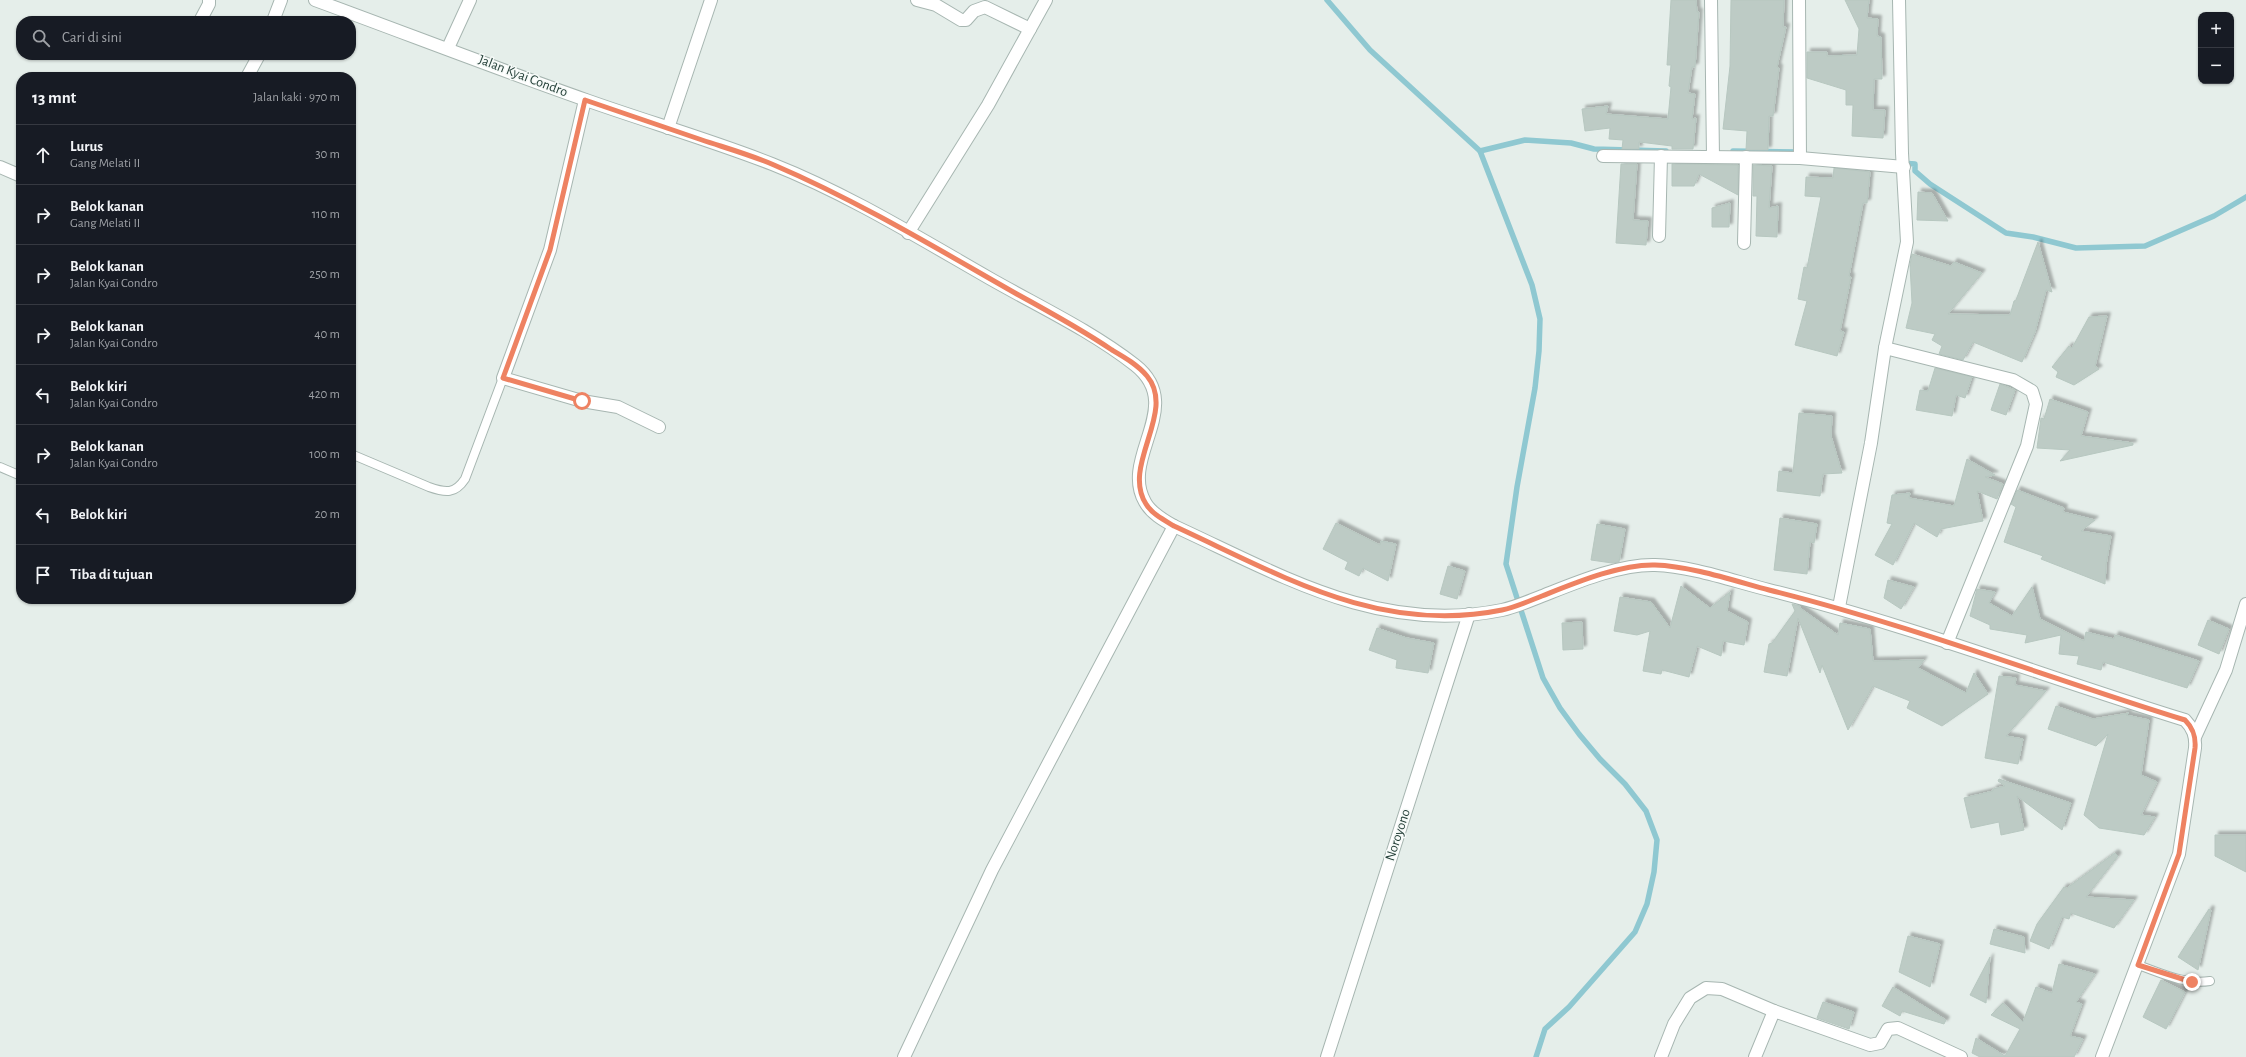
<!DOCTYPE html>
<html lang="id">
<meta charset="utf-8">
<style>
:root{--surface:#171b24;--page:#242831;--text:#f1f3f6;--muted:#9ea1a6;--line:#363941}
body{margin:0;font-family:"Alegreya Sans",sans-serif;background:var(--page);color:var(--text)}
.controls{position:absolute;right:12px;top:12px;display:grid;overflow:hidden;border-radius:8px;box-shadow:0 1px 3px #0004}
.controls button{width:36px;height:36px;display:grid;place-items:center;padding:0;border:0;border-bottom:1px solid var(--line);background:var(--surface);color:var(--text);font:20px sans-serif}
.stop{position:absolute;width:12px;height:12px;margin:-9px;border:3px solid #ee8262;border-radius:50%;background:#fff}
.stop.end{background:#ee8262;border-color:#fff;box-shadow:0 1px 4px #0008}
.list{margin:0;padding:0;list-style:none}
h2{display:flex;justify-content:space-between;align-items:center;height:52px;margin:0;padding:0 16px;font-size:17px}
h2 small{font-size:13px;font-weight:400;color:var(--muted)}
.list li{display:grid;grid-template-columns:26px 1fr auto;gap:12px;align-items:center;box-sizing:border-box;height:60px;padding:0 16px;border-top:1px solid var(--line)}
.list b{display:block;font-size:15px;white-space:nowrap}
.list p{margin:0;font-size:13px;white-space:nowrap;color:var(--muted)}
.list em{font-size:13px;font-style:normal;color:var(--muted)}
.icon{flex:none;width:22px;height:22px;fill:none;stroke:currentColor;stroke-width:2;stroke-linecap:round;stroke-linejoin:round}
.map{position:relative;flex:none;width:2246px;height:1057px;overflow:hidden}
.search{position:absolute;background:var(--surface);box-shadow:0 1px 3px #0004;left:16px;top:16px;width:340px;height:44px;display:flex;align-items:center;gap:10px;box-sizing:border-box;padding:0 14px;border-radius:16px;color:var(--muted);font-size:15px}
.panel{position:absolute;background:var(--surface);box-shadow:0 1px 3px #0004;left:16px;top:72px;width:340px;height:532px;border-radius:16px}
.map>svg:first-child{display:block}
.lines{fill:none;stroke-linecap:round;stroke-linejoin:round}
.stream{stroke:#8fc8d1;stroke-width:5.5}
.building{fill:#bdcbc5;stroke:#b7c7c0;filter:url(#shadow)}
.lane-casing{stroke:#a7b6b1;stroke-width:10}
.street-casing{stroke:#a7b6b1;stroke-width:14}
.lane{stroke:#fff;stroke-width:8}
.street{stroke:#fff;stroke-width:12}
.route{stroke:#ee8262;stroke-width:5}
.labels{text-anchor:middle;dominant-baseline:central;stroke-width:3;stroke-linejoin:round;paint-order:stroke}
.street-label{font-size:14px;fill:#243f38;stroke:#f6faf8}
</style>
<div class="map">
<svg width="2246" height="1057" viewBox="0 0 2246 1057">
<defs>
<filter id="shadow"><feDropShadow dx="3.5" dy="-3.5" stdDeviation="1" flood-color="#0004"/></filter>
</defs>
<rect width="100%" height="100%" fill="#e5eeea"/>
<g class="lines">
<g class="stream">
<path d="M 1327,0 L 1370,50 L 1480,151 L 1532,285 L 1540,319 L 1539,351 L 1535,388 L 1517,487 L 1506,564 L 1543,678 L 1560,708 L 1579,734 L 1600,759 L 1625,784 L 1646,811 L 1657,840 L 1654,872 L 1647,904 L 1635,932 L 1569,1007 L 1545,1029 L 1536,1057"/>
<path d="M 1480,151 L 1525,140 L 1571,143 L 1594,149 L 1666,151"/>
<path d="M 1733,151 L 1800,152"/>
<path d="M 1902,163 L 1915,164 L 1915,171 L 1930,184 L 2006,233 L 2033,237 L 2076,248 L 2145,246 L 2214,216 L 2246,197"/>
</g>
</g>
<g class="building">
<path d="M 1671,0 L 1696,0 L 1697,12 L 1699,12 L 1695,67 L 1692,67 L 1688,93 L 1695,94 L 1692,119 L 1696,118 L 1693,149 L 1672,149 L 1672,146 L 1639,142 L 1639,149 L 1622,149 L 1623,140 L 1609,139 L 1610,128 L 1585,131 L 1582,109 L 1608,106 L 1606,114 L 1668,119 L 1671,87 L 1669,86 L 1671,65 L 1667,65 Z"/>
<path d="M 1731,0 L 1784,0 L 1783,27 L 1786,27 L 1777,67 L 1779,68 L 1773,116 L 1769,116 L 1768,150 L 1746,150 L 1747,131 L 1723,129 L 1730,66 Z"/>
<path d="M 1845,0 L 1869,0 L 1867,18 L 1878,19 L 1877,36 L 1881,37 L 1882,79 L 1874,79 L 1873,110 L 1885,110 L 1883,138 L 1852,136 L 1853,105 L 1846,105 L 1846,90 L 1807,78 L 1807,52 L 1827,52 L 1827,56 L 1857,55 L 1859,29 Z"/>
<path d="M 1621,164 L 1637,164 L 1633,220 L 1648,221 L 1646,245 L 1616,243 Z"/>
<path d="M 1672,164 L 1738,165 L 1738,195 L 1699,174 L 1694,186 L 1672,186 Z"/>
<path d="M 1753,165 L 1772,166 L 1769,208 L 1778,206 L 1777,237 L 1756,236 L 1757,196 L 1753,196 Z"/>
<path d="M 1834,168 L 1870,172 L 1867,203 L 1863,203 L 1849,276 L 1851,277 L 1840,331 L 1844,332 L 1837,356 L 1795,345 L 1807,301 L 1798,299 L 1804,267 L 1807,268 L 1821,197 L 1805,196 L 1806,177 L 1833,178 Z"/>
<path d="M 1918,192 L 1932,193 L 1948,221 L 1917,220 Z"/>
<path d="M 1730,203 L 1729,227 L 1712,227 L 1712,208 Z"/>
<path d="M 2038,242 L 2052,292 L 2046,290 L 2035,332 L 2022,362 L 1973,342 L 1963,360 L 1939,354 L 1942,346 L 1932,340 L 1935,334 L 1906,328 L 1912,303 L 1910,265 L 1912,254 L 1951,266 L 1954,262 L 1982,273 L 1948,314 L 2010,315 L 2014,301 L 2016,300 Z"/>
<path d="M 2107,316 L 2095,366 L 2099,369 L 2074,385 L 2056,377 L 2058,372 L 2052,367 L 2069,346 L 2072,348 L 2089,317 Z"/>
<path d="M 1935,368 L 1972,377 L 1965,398 L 1956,395 L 1952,416 L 1916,410 L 1920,390 L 1928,391 Z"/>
<path d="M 2000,384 L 2015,390 L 2006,415 L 1991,410 Z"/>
<path d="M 2050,399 L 2088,412 L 2081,436 L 2133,443 L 2133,445 L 2060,461 L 2070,450 L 2037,448 L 2041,418 L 2044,419 Z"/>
<path d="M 1799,413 L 1832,416 L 1831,436 L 1842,473 L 1823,474 L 1820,496 L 1777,491 L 1779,471 L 1793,473 Z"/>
<path d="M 1967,459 L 1995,475 L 1985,477 L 2003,484 L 1997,499 L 1977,491 L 1983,521 L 1941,529 L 1937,537 L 1914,523 L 1893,565 L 1875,555 L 1892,524 L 1887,523 L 1892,495 L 1910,493 L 1909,498 L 1954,506 Z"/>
<path d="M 2017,490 L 2064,508 L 2063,512 L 2095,520 L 2081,531 L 2111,536 L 2106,565 L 2105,584 L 2041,559 L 2043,556 L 2004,542 L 2016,507 L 2011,504 Z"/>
<path d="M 1780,518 L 1817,524 L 1814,543 L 1810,542 L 1807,574 L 1774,570 Z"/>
<path d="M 1336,523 L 1380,545 L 1381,541 L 1396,544 L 1388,581 L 1363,568 L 1359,576 L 1345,569 L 1348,562 L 1323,549 Z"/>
<path d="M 1597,524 L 1625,529 L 1619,562 L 1612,563 L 1591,560 Z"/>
<path d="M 1448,566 L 1465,571 L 1457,599 L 1440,594 Z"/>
<path d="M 1888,580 L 1914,587 L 1901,609 L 1884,598 Z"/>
<path d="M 1681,586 L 1710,608 L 1730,592 L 1727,611 L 1748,622 L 1744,645 L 1723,641 L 1721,656 L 1697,646 L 1689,677 L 1662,670 L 1661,674 L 1643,671 L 1650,631 L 1637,635 L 1614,631 L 1620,597 L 1651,602 L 1670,628 Z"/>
<path d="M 2032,587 L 2040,619 L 2084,641 L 2086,632 L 2114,639 L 2115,635 L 2199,661 L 2187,688 L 2103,662 L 2101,670 L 2077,664 L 2079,656 L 2059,654 L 2061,635 L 2025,643 L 2027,635 L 1990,629 L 1990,625 L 1970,616 L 1977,589 L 1995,592 L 1989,603 L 2012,616 Z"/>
<path d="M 1792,604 L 1800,606 L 1800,608 L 1838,635 L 1840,623 L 1870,629 L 1873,661 L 1924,660 L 1918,668 L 1966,693 L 1974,673 L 1988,694 L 1942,726 L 1907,708 L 1910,701 L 1873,686 L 1848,730 L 1822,665 L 1820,673 L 1798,618 L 1787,676 L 1764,672 L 1769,644 L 1772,643 L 1795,611 Z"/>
<path d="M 2208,620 L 2229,629 L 2219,654 L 2198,645 Z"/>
<path d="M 1582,622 L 1583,649 L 1563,650 L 1562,623 Z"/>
<path d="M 1377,628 L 1407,638 L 1434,643 L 1428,673 L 1396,668 L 1397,660 L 1369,650 Z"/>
<path d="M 1999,676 L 2016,678 L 2015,685 L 2046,691 L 2006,736 L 2023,739 L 2018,764 L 1985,758 Z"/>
<path d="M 2056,706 L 2093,719 L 2129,713 L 2126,715 L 2149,720 L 2141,775 L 2157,782 L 2141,815 L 2155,817 L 2144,835 L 2099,828 L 2084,815 L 2108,734 L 2096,746 L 2048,729 Z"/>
<path d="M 1999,779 L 2071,803 L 2062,830 L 2017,796 L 2024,830 L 2001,835 L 1999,822 L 1971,828 L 1964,798 L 1993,791 L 1993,789 L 2005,786 L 1998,781 Z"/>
<path d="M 2215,835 L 2246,835 L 2246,872 L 2215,856 Z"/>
<path d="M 2115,853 L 2118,856 L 2086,897 L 2134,900 L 2114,928 L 2071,913 L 2069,919 L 2062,917 L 2049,949 L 2030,941 L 2037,924 L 2064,887 L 2067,888 Z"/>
<path d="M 2209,909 L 2211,910 L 2198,970 L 2178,957 Z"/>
<path d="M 1994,929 L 2024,937 L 2025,953 L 1990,944 Z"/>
<path d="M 1908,936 L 1940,944 L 1930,987 L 1899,972 Z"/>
<path d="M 1990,957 L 1986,1003 L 1970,995 Z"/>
<path d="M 2059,964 L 2095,974 L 2076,1002 L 2082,1004 L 2070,1036 L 2083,1039 L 2074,1057 L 1980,1057 L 1972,1053 L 1976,1038 L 2005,1056 L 2020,1029 L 1991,1015 L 2003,1003 L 2023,1022 L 2036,987 L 2052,993 Z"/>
<path d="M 2161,980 L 2185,992 L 2166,1029 L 2143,1017 Z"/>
<path d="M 1893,987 L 1946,1020 L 1944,1024 L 1902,1011 L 1900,1016 L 1882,1006 Z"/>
<path d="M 1823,1002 L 1854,1012 L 1849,1029 L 1817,1018 Z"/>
</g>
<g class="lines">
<defs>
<g id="lane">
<path d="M 351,454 L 429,487 C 446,493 455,494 465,479 L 503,378"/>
<path d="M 0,467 L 21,476"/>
<path d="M 2138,965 C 2161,973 2185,985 2210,981"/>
</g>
<g id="street">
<path d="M 315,0 C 405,33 495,68 586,100 C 648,122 711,140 772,164 C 848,194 919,238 989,278 C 1038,306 1090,330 1135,365 C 1187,406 1119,457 1145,502 C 1151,513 1163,520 1174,526 C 1281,575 1379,635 1502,610 C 1516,607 1529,601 1542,596 C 1575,583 1619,564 1655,565 C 1691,566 1733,581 1769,590 C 1910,625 2046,677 2185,720 C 2193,728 2196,736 2195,748 L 2179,854 L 2102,1057"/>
<path d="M 917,0 L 936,5 L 961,20 L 966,20 L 974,11 L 985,7 L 1030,29"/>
<path d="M 1711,0 L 1713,157"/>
<path d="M 1799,0 L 1800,158"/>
<path d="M 200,21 L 209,4 L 209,0"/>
<path d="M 273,21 L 281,0"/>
<path d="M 448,48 L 470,0"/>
<path d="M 247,77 L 259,55"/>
<path d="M 585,100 L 550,250 L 503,378 L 582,401 L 618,407 L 659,427"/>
<path d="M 668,128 L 711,0"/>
<path d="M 1603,156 L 1800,158 L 1904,167"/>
<path d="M 0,167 L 21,176"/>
<path d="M 908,233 L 988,105 L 1046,0"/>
<path d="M 1659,236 L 1661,156"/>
<path d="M 1744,243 L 1746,157"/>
<path d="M 1885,348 L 2013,380 L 2032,391 L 2036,404 L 2027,446 L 1947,643"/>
<path d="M 1839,607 L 1871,443 L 1885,348 L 1907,242 L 1902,153 L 1899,0"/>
<path d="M 2195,737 L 2226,670 L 2246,604"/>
<path d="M 904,1057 L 992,870 L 1174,526"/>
<path d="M 1327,1057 L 1469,614"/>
<path d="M 1661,1057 L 1674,1024 L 1690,998 L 1706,988 L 1722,989 L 1774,1011"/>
<path d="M 1755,1057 L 1774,1011 L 1870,1045 L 1880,1043 L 1888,1029 L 1898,1028 L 1961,1057"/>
</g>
</defs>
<use href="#lane" class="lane-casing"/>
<use href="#street" class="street-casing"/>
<use href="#lane" class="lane"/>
<use href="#street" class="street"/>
</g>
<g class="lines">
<path class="route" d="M 582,401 L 503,378 L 550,250 L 585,100 C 624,113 663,127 702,140 C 726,148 751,155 774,165 C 858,201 936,248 1015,293 C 1048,311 1081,329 1112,350 C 1124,357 1138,365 1147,376 C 1177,412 1121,465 1146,504 C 1152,514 1164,520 1174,526 C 1281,575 1379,635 1502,610 C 1516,607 1529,601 1542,596 C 1575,583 1620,564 1655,565 C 1690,566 1735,581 1769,590 C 1910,625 2046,677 2185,720 C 2193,728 2196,736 2195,748 L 2179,854 L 2138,965 L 2192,982"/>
</g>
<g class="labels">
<g class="street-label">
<text transform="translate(523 76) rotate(21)">Jalan Kyai Condro</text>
<text transform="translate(1398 835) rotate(-72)">Noroyono</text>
</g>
</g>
</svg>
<div class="controls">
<button>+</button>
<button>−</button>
</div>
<div class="stop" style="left:582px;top:401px"></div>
<div class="stop end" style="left:2192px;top:982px"></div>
<div class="search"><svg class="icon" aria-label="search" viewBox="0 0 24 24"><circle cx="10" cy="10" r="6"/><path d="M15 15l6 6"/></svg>Cari di sini</div>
<section class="panel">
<h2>13 mnt<small>Jalan kaki · 970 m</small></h2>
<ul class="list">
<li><svg class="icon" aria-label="ahead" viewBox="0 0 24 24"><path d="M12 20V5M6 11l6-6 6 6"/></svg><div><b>Lurus</b><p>Gang Melati II</p></div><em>30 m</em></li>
<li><svg class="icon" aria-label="right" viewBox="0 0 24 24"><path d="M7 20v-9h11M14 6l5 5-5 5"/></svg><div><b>Belok kanan</b><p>Gang Melati II</p></div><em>110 m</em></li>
<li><svg class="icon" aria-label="right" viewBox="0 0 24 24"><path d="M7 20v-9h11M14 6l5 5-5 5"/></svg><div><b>Belok kanan</b><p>Jalan Kyai Condro</p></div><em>250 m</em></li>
<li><svg class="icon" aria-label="right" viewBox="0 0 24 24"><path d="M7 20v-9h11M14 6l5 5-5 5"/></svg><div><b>Belok kanan</b><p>Jalan Kyai Condro</p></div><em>40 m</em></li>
<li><svg class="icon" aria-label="left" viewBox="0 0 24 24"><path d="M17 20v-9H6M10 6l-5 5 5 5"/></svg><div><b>Belok kiri</b><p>Jalan Kyai Condro</p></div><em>420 m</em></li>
<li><svg class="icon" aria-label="right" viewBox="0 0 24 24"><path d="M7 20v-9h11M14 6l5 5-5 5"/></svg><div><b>Belok kanan</b><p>Jalan Kyai Condro</p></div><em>100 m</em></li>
<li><svg class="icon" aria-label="left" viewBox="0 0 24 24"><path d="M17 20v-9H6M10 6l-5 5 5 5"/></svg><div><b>Belok kiri</b></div><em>20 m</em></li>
<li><svg class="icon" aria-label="arrive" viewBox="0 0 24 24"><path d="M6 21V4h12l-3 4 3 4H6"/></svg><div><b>Tiba di tujuan</b></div></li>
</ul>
</section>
</div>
